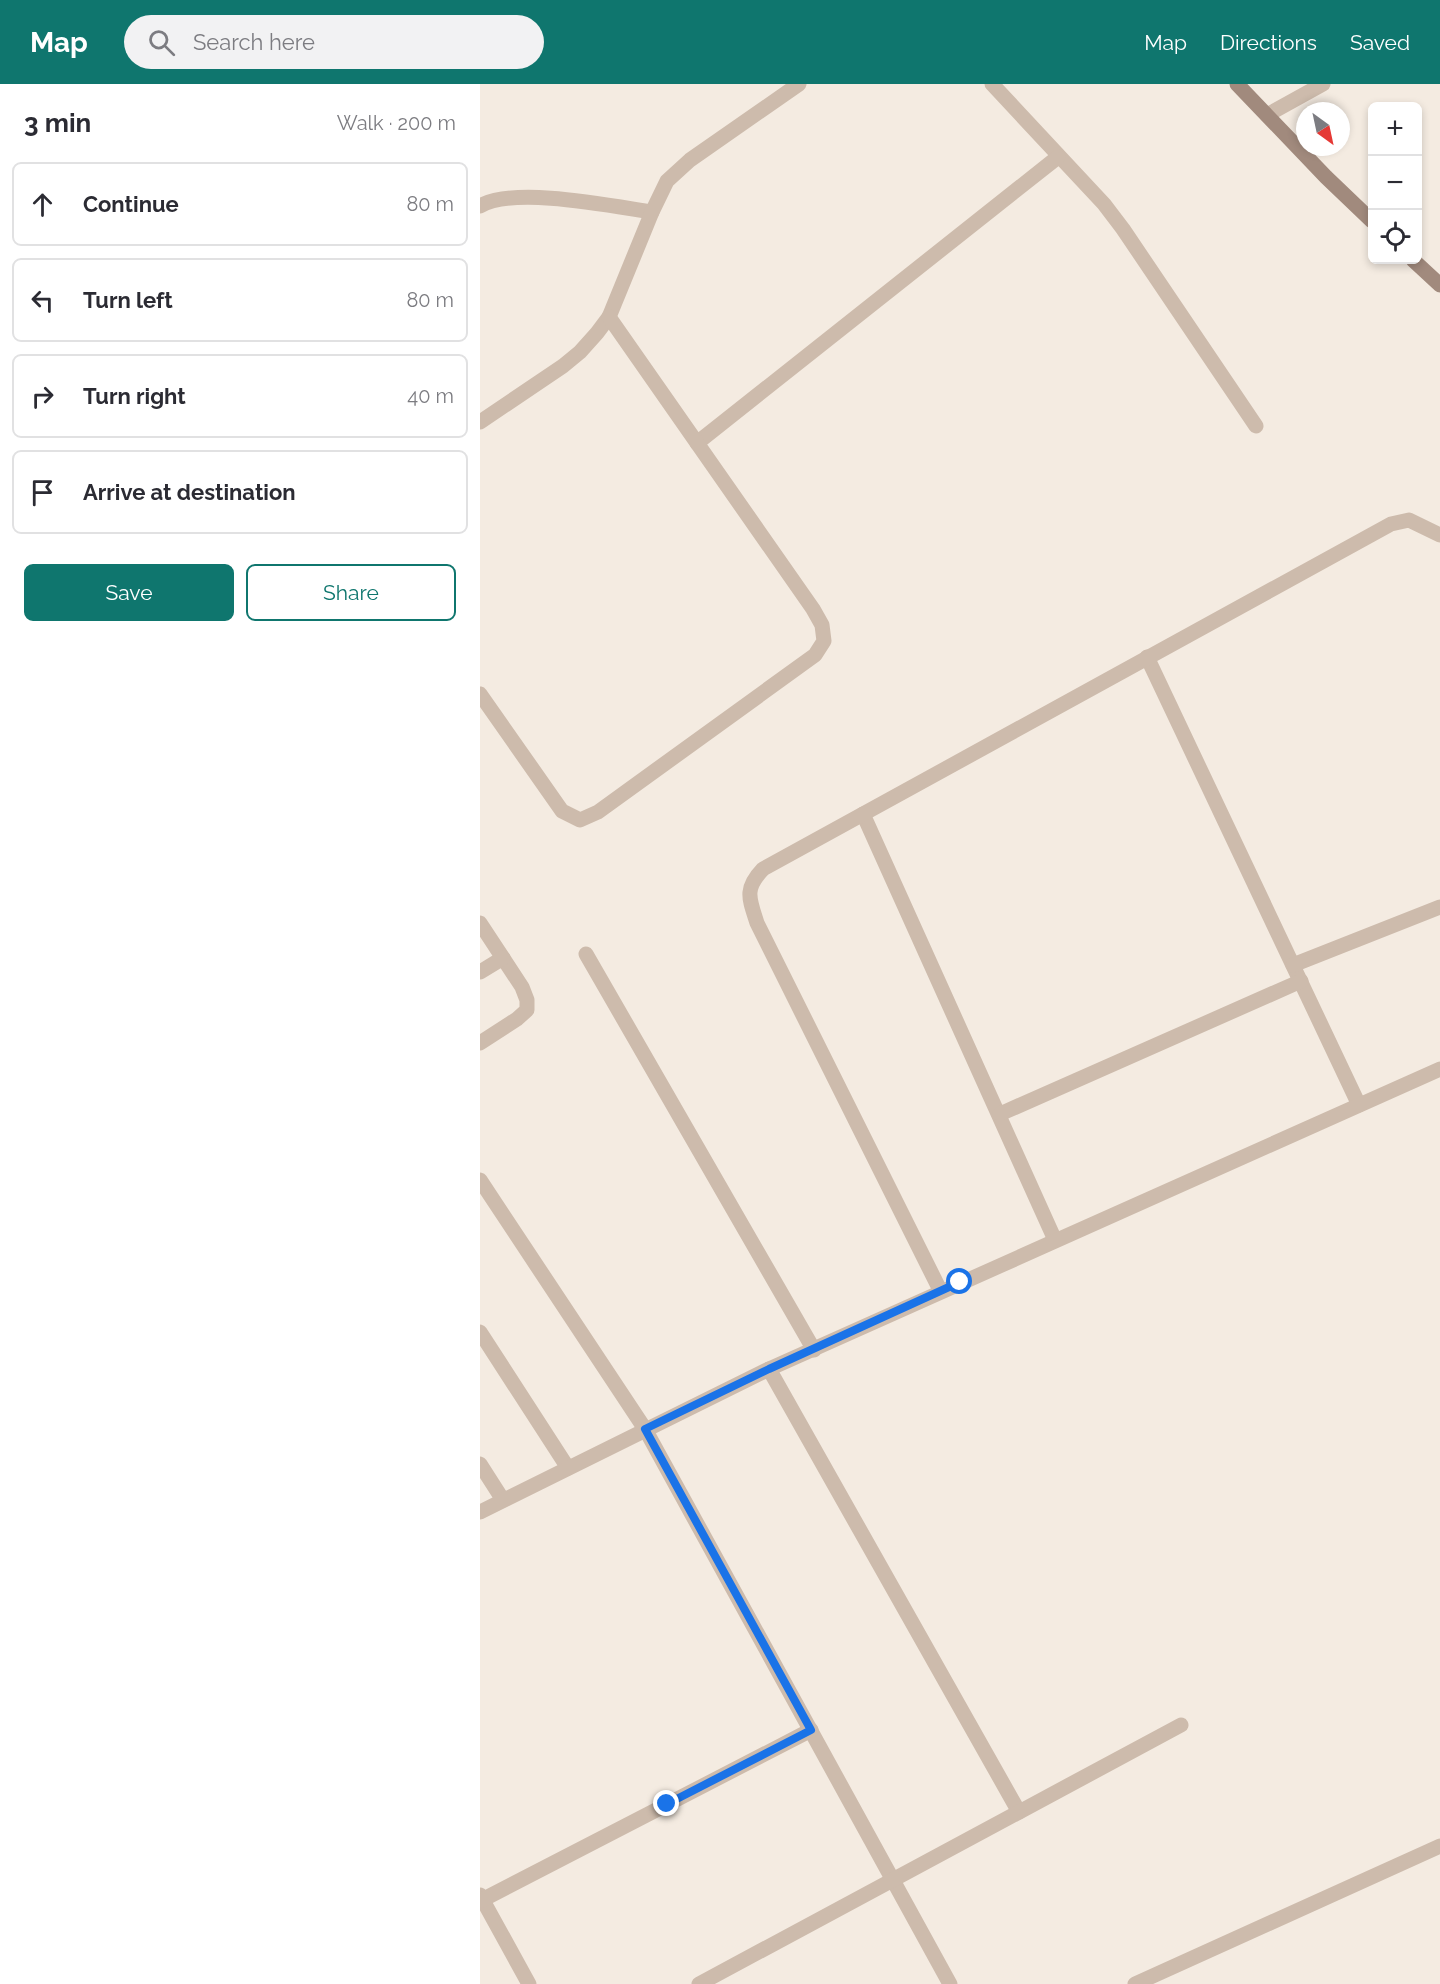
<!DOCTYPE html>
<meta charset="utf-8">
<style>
:root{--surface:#fff;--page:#f2f2f3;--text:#2b2b33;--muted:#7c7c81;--line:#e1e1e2;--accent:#0f766e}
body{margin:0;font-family:Raleway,sans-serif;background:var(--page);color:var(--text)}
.controls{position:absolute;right:18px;top:18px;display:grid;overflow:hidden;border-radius:9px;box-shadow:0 3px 9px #0003}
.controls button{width:54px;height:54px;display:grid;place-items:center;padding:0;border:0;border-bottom:2px solid var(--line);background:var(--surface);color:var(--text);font:30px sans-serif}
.compass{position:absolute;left:816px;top:18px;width:54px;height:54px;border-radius:50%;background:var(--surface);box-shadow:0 3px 9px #0003;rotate:147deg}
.stop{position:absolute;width:18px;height:18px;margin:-14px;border:4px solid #1a73e8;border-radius:50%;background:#fff}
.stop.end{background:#1a73e8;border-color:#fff;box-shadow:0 2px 6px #0008}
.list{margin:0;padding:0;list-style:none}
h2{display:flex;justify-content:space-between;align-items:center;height:78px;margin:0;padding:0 24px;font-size:26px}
h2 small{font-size:20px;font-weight:400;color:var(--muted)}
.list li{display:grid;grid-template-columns:39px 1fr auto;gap:18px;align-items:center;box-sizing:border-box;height:84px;margin:0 12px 12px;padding:0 12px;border:2px solid var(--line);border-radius:9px}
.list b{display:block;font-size:22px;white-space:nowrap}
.list em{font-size:20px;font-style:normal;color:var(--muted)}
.actions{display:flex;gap:12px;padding:18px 24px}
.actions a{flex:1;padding:14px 0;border:2px solid var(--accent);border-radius:9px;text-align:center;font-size:21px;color:var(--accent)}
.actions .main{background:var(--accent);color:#fff}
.icon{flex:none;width:33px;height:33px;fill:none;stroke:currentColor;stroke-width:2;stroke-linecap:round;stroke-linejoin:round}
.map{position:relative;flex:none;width:960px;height:1900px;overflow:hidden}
header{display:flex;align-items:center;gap:36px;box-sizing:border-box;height:84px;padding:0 30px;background:var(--accent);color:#fff}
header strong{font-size:28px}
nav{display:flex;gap:33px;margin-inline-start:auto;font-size:21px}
.search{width:420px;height:54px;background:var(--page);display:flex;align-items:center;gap:15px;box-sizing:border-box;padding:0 21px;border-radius:33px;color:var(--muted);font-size:22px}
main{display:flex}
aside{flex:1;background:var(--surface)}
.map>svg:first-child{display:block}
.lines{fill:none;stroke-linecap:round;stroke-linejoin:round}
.street{stroke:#cdbbac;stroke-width:15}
.secondary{stroke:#a18a7d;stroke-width:15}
.route{stroke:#1a73e8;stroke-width:8}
</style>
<header>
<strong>Map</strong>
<div class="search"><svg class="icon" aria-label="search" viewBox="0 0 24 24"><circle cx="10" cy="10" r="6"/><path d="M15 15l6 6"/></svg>Search here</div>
<nav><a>Map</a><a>Directions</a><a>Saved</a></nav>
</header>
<main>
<aside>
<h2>3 min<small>Walk · 200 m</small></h2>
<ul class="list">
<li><svg class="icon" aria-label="ahead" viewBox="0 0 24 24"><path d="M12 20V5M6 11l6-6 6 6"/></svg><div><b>Continue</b></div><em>80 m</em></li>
<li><svg class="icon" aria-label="left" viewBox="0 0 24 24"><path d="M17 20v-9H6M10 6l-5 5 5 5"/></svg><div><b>Turn left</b></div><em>80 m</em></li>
<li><svg class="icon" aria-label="right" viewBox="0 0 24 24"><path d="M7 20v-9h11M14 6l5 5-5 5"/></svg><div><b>Turn right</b></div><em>40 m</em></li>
<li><svg class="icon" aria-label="arrive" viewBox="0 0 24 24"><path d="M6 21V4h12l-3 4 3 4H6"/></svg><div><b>Arrive at destination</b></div></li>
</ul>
<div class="actions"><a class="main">Save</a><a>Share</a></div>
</aside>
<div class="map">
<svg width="960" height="1900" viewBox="0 0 960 1900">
<rect width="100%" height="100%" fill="#f4ebe1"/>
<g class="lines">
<g class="street">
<path d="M 512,0 L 624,120 L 643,145 L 776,342"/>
<path d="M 787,31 L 843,0"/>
<path d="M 0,122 C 34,102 132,122 172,128"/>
<path d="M 0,338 L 83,282 L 100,268 L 117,249 L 129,233 L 172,128 L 187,97 L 210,76 L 319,0"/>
<path d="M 217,359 L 578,73"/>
<path d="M 667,573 L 879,1021"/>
<path d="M 0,610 L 82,727 L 100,736 L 118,728 L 335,571 L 344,557 L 342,541 L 333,525 L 129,233"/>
<path d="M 383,730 L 575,1156"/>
<path d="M 0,839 L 42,903 L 47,916 L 47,926 L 37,935 L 0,959"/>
<path d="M 106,870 L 334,1266"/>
<path d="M 813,881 L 960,823"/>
<path d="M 0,888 L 23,874"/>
<path d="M 520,1030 L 821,897"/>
<path d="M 0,1096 L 165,1345 L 470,1900"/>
<path d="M 460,1206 L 277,839 C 269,814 264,805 283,785 L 911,440 L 929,436 L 960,451"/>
<path d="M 0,1248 L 88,1384"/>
<path d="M 289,1285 L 539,1728"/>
<path d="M 0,1380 L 23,1416"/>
<path d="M 0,1428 L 289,1285 L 960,985"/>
<path d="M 0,1811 L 49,1900"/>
<path d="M 2,1816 L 331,1646"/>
<path d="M 219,1900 L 701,1641"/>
<path d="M 655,1900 L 960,1762"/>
</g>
<g class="secondary">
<path d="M 757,0 L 846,93 L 892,137"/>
<path d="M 933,176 L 960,201"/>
</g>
</g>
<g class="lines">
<path class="route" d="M 187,1720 L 331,1646 L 165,1345 L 289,1285 L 480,1198"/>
</g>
</svg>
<div class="controls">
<button>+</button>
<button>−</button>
<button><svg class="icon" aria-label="locate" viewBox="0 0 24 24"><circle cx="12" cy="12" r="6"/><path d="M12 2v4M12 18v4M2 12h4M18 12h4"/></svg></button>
</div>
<svg class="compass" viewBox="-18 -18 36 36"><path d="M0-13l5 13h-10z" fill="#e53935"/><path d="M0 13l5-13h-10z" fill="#7c7c81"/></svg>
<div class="stop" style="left:480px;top:1198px"></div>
<div class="stop end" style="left:187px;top:1720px"></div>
</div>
</main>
